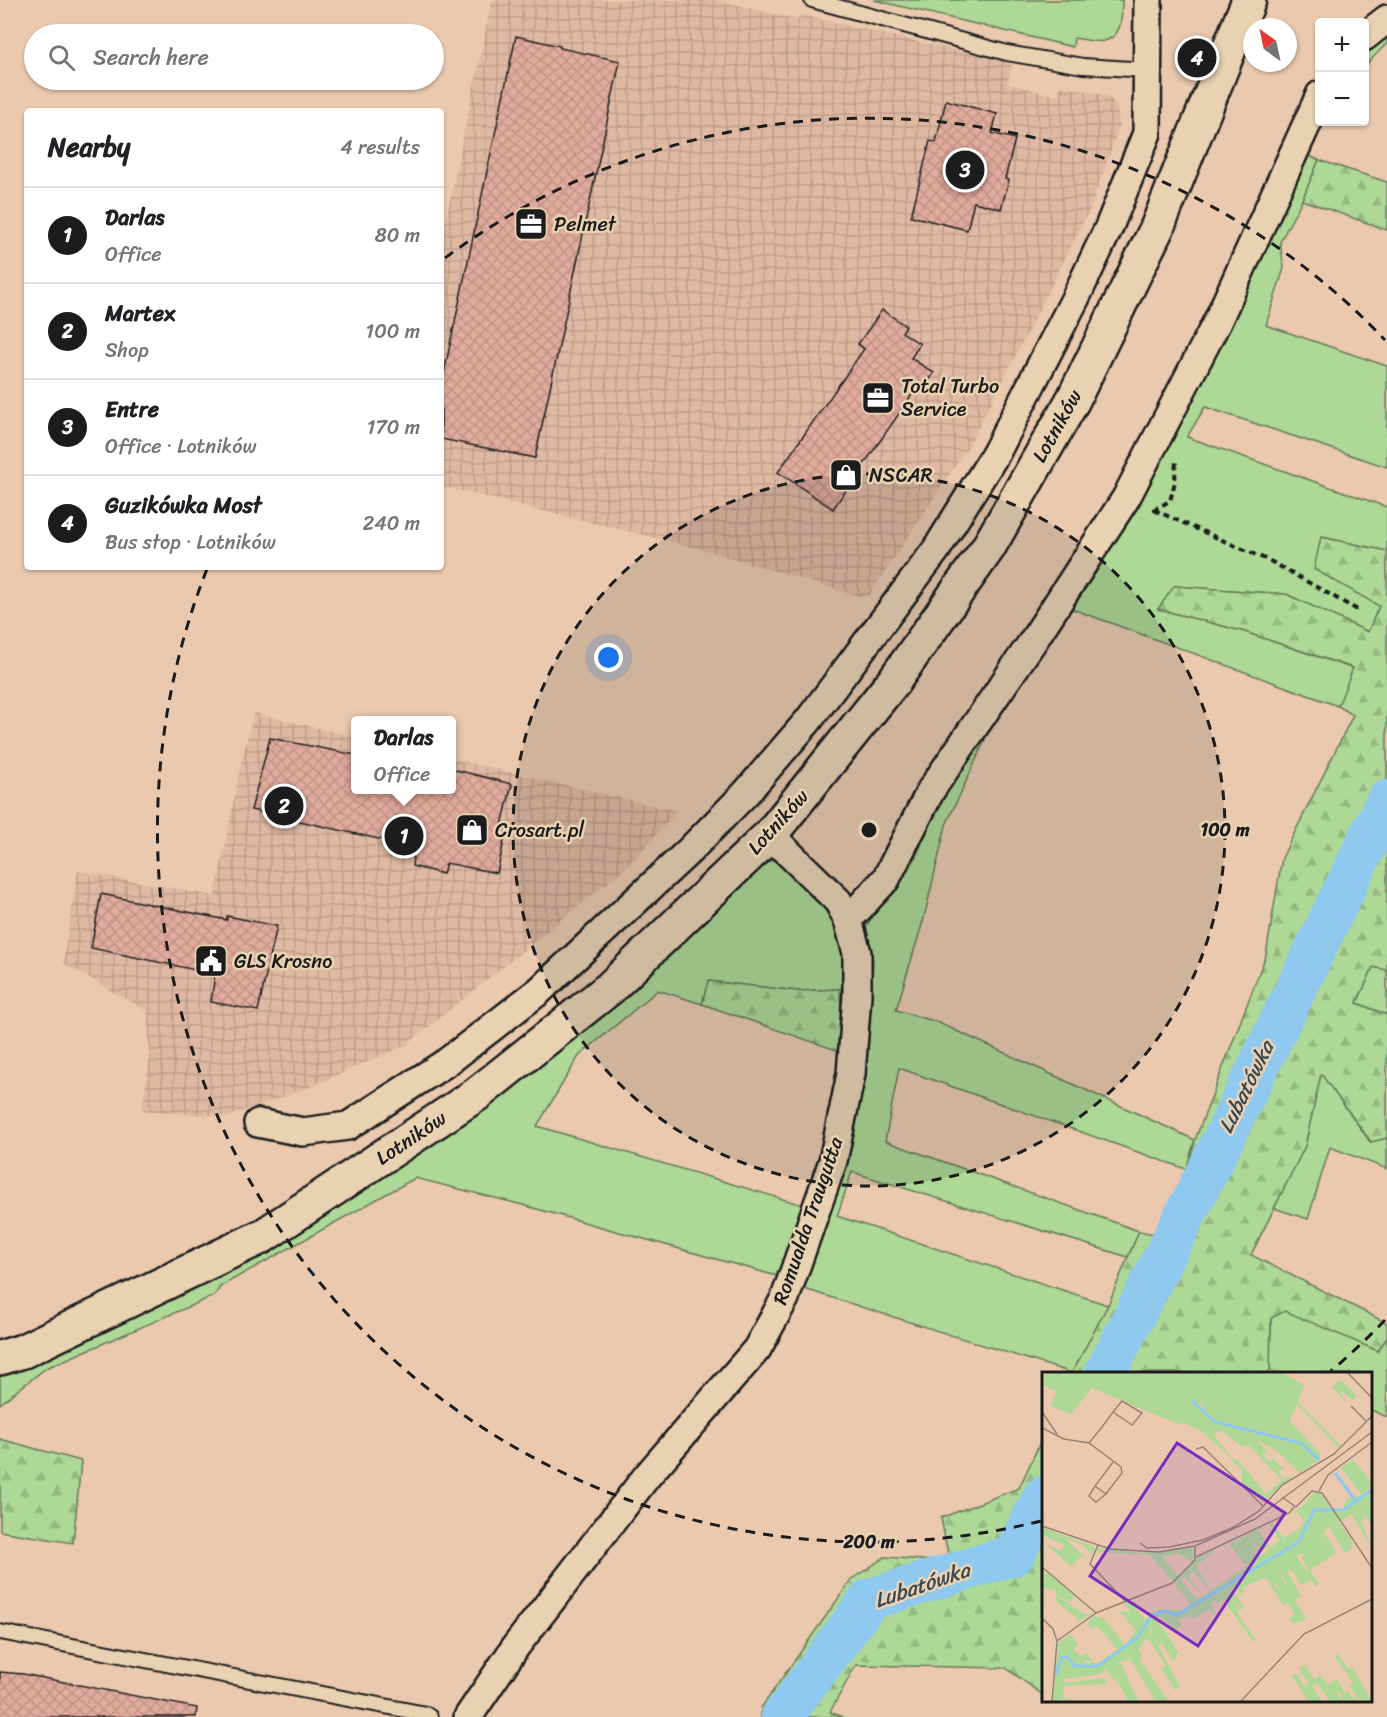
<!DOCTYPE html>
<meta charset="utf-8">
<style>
:root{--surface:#fff;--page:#f2f2f2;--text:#202124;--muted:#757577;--line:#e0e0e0;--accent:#1c1c1c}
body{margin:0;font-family:Sriracha,sans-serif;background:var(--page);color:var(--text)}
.controls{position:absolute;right:18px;top:18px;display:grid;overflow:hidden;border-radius:6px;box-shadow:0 2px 4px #0004}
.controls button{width:54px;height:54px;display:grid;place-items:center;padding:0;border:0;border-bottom:2px solid var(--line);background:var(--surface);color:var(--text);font:30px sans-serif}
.compass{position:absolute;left:1243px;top:18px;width:54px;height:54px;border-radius:50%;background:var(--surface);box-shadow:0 2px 4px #0004;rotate:327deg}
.you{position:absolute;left:609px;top:658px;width:21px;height:21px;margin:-15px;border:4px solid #fff;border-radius:50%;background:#1a73e8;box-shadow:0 0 0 9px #1a73e833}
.badge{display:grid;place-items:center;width:39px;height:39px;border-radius:50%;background:var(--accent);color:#fff;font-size:20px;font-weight:700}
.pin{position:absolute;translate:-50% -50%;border:3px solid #fff;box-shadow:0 2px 6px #0006}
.popup{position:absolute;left:351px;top:716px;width:105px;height:78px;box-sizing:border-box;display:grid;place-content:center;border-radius:6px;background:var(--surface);filter:drop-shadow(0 2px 4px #0005);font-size:20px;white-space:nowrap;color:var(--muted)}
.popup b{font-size:22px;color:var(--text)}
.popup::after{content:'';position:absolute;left:50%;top:100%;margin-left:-12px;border:12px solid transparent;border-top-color:var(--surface)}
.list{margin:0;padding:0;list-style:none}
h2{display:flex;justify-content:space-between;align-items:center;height:78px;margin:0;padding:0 24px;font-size:26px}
h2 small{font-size:20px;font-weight:400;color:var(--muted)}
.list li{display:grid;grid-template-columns:39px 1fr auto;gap:18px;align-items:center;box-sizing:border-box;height:96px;padding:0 24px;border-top:2px solid var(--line)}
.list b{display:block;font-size:22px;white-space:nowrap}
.list p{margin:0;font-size:20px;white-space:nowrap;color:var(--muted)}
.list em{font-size:20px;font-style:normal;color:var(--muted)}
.icon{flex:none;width:33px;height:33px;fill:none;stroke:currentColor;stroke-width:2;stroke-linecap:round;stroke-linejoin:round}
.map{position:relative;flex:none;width:1387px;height:1717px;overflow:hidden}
.search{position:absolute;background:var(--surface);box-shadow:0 2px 4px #0004;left:24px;top:24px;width:420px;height:66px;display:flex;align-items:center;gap:15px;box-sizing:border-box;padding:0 21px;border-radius:33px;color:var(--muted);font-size:22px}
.panel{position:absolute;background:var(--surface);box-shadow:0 2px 4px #0004;left:24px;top:108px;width:420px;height:462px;border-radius:6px}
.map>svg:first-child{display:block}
.industrial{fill:url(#industrial-grid)}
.grass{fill:#aed896;stroke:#657a59;stroke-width:1.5}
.forest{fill:url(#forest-firs);stroke:#657a59;stroke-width:1.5}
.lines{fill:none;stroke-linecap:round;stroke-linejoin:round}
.river{stroke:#90c9ef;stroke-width:42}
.building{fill:url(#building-cross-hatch);stroke:#1c1c1c;stroke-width:1.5}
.lane-casing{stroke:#1c1c1c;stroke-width:18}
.street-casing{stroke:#1c1c1c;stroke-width:32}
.secondary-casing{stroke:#1c1c1c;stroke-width:38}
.path{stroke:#1c1c1c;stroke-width:4;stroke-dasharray:6 4.5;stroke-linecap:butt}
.lane{stroke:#e9d2b2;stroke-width:14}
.street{stroke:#e9d2b2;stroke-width:27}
.secondary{stroke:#e9d2b2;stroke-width:33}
.ring{fill:none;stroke:#1c1c1c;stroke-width:3;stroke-dasharray:10 8}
.labels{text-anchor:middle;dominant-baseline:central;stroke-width:5;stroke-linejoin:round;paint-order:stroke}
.poi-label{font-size:20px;fill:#1c1c1c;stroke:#e9d2b2;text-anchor:start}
.street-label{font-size:20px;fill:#1c1c1c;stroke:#e9d2b2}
.water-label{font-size:21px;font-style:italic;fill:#394751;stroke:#e9d2b2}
.inset-river{fill:none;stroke:#90c9ef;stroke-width:3}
.inset-road{fill:none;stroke:#988474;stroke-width:1.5}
.view{fill:#7b2cbf;fill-opacity:0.15;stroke:#7b2cbf;stroke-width:3}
.inset-edge{fill:none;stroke:#1c1c1c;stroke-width:3}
.centre{fill:#1c1c1c;stroke:#e9d2b2;stroke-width:3}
.ring-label{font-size:18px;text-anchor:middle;font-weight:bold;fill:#1c1c1c;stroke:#e9d2b2;stroke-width:5;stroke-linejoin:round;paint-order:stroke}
</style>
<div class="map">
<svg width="1387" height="1717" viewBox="0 0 1387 1717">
<defs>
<pattern id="industrial-grid" width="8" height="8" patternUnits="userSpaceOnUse" patternTransform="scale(1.5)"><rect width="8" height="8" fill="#dfb9a3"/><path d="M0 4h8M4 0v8" fill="none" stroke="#bf9e8c"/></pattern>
<pattern id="forest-firs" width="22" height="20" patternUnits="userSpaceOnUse" patternTransform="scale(1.5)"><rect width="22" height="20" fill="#aed896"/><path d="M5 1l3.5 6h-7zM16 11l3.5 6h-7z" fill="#95b981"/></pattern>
<pattern id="building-cross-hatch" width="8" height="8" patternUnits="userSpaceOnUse" patternTransform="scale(1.5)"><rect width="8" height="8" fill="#e0aa9d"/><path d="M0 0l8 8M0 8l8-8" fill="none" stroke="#c09287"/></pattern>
</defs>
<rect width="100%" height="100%" fill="#eac9ae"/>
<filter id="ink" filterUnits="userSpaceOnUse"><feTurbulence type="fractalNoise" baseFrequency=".0167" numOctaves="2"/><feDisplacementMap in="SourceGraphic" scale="12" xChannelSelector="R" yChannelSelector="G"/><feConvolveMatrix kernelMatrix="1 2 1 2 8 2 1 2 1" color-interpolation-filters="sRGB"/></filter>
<g filter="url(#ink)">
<g class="industrial">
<path d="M 492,0 L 716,0 L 798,20 L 800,15 L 1012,63 L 1008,84 L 1058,96 L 1061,86 L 1102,94 L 1111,99 L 1117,108 L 1120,124 L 1092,205 L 1017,353 L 969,445 L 869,596 L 861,597 L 705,550 L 441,486 L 441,243 Z"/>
<path d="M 254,713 L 356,737 L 356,790 L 452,790 L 452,759 L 677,811 L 628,866 L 406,1045 L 312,1086 L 227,1117 L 142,1110 L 150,1057 L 147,1011 L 63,963 L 78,871 L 215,896 L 242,759 Z"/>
</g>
<g class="grass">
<path d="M 874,0 L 1122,0 C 1122,15 1123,37 1104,41 C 1096,43 1083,39 1074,38 L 1073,47 Z"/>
<path d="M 1387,29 L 1387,43 L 1365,66 L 1365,50 Z"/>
<path d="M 1320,122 L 1324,122 L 1319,129 L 1309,156 L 1319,160 L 1302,200 L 1280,242 L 1284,268 L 1266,325 L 1387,366 L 1387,467 L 1205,407 L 1187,437 L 1387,507 L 1387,551 L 1322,537 L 1379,606 L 1368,632 L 1286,594 L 1175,586 L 1158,609 L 1242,631 L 1354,669 L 1338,706 L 1067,607 Z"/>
<path d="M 979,736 L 985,740 L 946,825 L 924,918 L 896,1010 L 937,1022 L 1195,1140 L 1186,1169 L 899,1068 L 885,1141 L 1139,1231 L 1128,1257 L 852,1172 L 837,1216 L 1108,1305 L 1072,1373 L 801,1288 L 852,1130 L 869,1023 L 873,961 L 866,926 L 914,861 L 952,775 Z"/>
<path d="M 767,858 L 785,865 L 826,903 L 845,952 L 848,992 L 840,989 L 797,991 L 709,981 L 702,1004 L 658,990 L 579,1056 L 537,1126 L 806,1206 L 784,1278 L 519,1204 L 415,1178 L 221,1286 L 214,1296 L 46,1368 L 0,1404 L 0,1373 L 436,1139 L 639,984 Z"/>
<path d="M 1373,967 L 1387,970 L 1387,1015 L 1357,1003 Z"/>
<path d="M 1321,1073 L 1370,1142 L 1387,1138 L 1387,1169 L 1330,1147 L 1308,1219 L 1274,1208 L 1305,1146 Z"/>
<path d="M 1285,1310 L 1378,1351 L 1387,1337 L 1387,1417 L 1371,1410 L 1370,1374 L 1279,1374 L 1270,1370 L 1271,1318 Z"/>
</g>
<g class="forest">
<path d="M 1319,160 L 1387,182 L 1387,230 L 1302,200 Z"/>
<path d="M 1321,537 L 1387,551 L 1387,970 L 1373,967 L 1357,1003 L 1387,1015 L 1387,1138 L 1371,1142 L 1321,1074 L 1305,1146 L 1251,1255 L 1387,1323 L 1387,1337 L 1378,1351 L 1285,1311 L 1271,1318 L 1270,1370 L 1267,1373 L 1072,1373 L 1108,1305 L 1139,1231 L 1159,1235 L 1181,1192 L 1195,1140 L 1266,955 L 1282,858 L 1353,715 L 1338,706 L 1353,668 L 1242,631 L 1158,609 L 1174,586 L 1286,594 L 1368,632 L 1379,606 L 1314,569 Z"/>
<path d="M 708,981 L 797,991 L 840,989 L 842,1052 L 702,1004 Z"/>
<path d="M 1043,1436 L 1043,1695 L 1006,1668 L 856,1665 L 830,1712 L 843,1717 L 761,1717 L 761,1708 L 852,1579 L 885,1557 L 935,1561 L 948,1554 L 941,1518 L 1019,1488 Z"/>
<path d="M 0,1439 L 81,1461 L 73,1543 L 0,1531 Z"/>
</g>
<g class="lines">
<g class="river">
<path d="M 1105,1374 L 1220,1146 L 1387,801"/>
<path d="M 782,1717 L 870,1599 L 1014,1555 L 1044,1496"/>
</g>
</g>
<g class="building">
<path d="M 516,36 L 560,46 L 560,48 L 620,61 L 535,458 L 441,439 L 441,387 Z"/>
<path d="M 946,100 L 997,114 L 992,133 L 1015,139 L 1005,179 L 1009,180 L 1001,209 L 974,202 L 967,230 L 911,216 L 930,141 L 936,142 Z"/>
<path d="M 882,310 L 906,326 L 902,332 L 920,344 L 911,358 L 934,373 L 923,390 L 918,386 L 833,509 L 778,472 L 864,349 L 858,344 Z"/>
<path d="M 270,738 L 356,755 L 356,789 L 452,789 L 452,769 L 512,784 L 502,825 L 507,827 L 497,873 L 446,863 L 443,874 L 412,866 L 414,847 L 251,810 Z"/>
<path d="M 101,894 L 227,920 L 227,916 L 277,926 L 258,1011 L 211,1002 L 215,974 L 91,948 Z"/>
<path d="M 0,1672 L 23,1674 L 197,1708 L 196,1717 L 0,1717 Z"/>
</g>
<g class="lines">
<defs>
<g id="lane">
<path d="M 812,0 L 1007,53 L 1083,66 L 1147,70"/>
<path d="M 0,1632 L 426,1714 L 430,1717"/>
</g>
<g id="street">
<path d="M 1364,37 L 1387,19"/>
<path d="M 848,920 L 886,879 L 931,790 L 1033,641 L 1126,498 L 1218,320 L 1320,95"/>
<path d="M 258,1123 L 303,1132 L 348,1126 L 447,1062 L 539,991 L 689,851 L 746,793 L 808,721 L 936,550 L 996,453 L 1076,297 L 1109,227 L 1147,133 L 1148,0"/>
<path d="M 468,1717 L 516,1646 L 647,1476 L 757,1349 L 785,1298 L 833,1161 L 851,1074 L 857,995 L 857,953 L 848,920 L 838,901 L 770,835"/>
</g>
<path id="secondary" d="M 0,1358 L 23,1351 L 263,1236 L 477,1094 L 610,988 L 770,835 L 894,681 L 988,548 L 1073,400 L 1157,228 L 1249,0"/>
</defs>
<use href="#lane" class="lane-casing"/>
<use href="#street" class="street-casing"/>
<use href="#secondary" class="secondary-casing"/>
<g class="path">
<path d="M 1153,510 L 1170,501 L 1175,482 L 1176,459"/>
<path d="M 1154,510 L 1272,562 L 1361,612"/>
</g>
<use href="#lane" class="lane"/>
<use href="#street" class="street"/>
<use href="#secondary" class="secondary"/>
</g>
</g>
<circle cx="869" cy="830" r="356" fill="#1c1c1c" fill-opacity=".12"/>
<g class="ring">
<circle cx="869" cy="830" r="356"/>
<path d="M1385 1320A712 712 0 0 1 1331 1371M1041 1521A712 712 0 0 1 207 569M445 258A712 712 0 0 1 1385 340"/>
</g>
<defs>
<symbol id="office-square" viewBox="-11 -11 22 22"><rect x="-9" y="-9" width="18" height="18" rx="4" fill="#1c1c1c" stroke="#e9d2b2"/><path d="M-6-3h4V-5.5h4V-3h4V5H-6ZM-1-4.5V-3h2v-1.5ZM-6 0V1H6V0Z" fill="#fff"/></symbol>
<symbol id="shop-square" viewBox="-11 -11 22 22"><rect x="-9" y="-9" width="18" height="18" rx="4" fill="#1c1c1c" stroke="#e9d2b2"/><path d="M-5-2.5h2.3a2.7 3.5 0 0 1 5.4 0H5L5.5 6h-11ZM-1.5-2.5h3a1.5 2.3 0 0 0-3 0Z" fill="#fff"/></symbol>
<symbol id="civic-square" viewBox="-11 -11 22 22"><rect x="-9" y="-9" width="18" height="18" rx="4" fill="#1c1c1c" stroke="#e9d2b2"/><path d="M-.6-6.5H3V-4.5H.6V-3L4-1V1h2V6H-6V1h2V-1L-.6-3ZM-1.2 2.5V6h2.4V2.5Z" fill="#fff"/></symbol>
</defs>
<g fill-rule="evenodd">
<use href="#office-square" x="512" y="205" width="38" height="38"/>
<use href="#office-square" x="859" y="379" width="38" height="38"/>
<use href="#shop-square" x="827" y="456" width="38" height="38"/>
<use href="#shop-square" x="453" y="811" width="38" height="38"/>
<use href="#civic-square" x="192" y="942" width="38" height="38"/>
</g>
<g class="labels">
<g class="poi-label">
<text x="554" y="224">Pelmet</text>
<text x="901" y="386">Total Turbo<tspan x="901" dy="23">Service</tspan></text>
<text x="869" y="475">NSCAR</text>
<text x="495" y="830">Crosart.pl</text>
<text x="234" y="961">GLS Krosno</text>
</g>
<g class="street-label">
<text transform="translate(1057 426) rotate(-61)">Lotników</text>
<text transform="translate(778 822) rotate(-48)">Lotników</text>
<text transform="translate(411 1138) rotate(-34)">Lotników</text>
<text transform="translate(808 1221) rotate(-71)">Romualda Traugutta</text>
</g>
<g class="water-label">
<text transform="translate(1246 1087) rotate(-64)">Lubatówka</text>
<text transform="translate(922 1585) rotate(-19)">Lubatówka</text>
</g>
</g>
<g transform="translate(1042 1372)">
<rect width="330" height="330" fill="#eac9ae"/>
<path d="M 4,0 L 241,1 L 262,13 L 256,30 L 299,74 L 297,76 L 255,32 L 247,51 L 212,41 L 208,46 L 180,24 L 155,14 L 150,35 L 157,29 L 159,38 L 185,52 L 173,53 L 149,41 L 142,51 L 136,52 L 50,16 L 29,42 L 9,34 L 14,20 L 1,12 ZM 297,7 L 315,23 L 311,28 L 297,17 L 304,30 L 290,15 ZM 238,57 L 252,68 L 254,59 L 278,81 L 278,87 L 258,101 L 235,79 L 239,72 L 263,77 L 257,71 L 245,72 L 231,62 ZM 206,65 L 225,79 L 221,83 L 226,88 L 230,90 L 230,86 L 243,99 L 236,97 L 241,108 L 247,104 L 249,107 L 221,129 L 200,112 L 200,98 L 188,86 L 196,88 L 224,122 L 240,108 L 206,73 ZM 310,87 L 330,111 L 320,123 L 299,96 ZM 272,120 L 278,121 L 290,139 L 284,138 L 281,132 L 273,133 L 262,149 L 254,139 L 222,154 L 217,160 L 228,174 L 221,179 L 205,165 L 219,182 L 210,179 L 209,189 L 195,176 L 206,191 L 203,193 L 187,172 L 260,135 ZM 319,137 L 323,146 L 319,149 L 330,177 L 310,143 ZM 279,149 L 287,154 L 280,155 L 279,163 L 292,182 L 268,198 L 277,212 L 273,214 L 269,208 L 259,213 L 249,197 L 245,200 L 259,223 L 253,228 L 264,247 L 251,252 L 247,246 L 253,242 L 246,231 L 242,234 L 223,205 L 237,217 L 245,212 L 234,194 L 246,191 L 253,201 L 253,182 L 264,199 L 267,198 L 259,185 L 264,182 L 265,166 L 279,168 L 273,153 ZM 298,151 L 311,172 L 307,174 L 312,175 L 303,181 L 288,156 ZM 0,155 L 53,175 L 51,183 L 47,186 L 50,182 L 40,172 L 22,166 L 46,188 L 39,184 L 29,195 L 3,171 L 18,179 L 23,173 L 0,163 ZM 57,176 L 98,181 L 151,176 L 151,191 L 136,181 L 120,185 L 137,205 L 131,210 L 108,183 L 56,180 ZM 174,177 L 154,194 L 170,220 L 151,199 L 146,204 L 161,224 L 142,205 L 139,208 L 155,228 L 149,232 L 132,211 L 155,186 ZM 183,221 L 194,232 L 196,242 L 214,268 L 211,270 L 181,227 L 175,232 L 173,229 ZM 15,224 L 44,243 L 52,240 L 38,249 L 13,228 ZM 86,228 L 104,248 L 95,260 L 77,239 L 89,240 L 82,230 ZM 51,244 L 61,246 L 73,260 L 66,266 L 54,254 L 49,257 L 46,251 ZM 111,254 L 120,261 L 123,259 L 136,280 L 132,290 L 120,271 L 116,273 L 138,315 L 133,318 L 119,296 L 124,294 L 108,269 ZM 28,262 L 36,272 L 32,278 L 40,284 L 44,281 L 53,291 L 37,286 L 34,291 L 25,280 L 22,267 ZM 296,282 L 307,298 L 310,295 L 330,329 L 312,327 L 315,324 L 307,314 L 311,311 L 292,284 ZM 100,283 L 98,288 L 127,330 L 118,330 L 97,297 L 93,284 ZM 74,292 L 79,292 L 97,330 L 86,330 L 71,297 ZM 263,293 L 272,307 L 278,303 L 302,330 L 288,330 L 275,311 L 270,314 L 280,330 L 267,330 L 250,304 L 254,301 L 262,314 L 267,311 L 257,297 Z" fill="#aed896"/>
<path d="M 155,14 L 191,29 L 207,46 L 212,37 L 248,49 L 275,78 L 254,60 L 254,70 L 239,57 L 231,62 L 239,61 L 242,64 L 238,66 L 245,72 L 258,71 L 262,78 L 239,73 L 235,79 L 214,67 L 224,78 L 220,78 L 206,65 L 206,73 L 200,75 L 179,58 L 171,63 L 194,90 L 158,58 L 142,51 L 151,39 L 172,52 L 185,52 L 167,46 L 157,29 L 154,36 L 145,38 ZM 330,115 L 330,154 L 319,137 L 282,159 L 294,180 L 292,182 L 277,157 L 286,154 L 279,149 L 273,153 L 279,168 L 266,166 L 273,180 L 253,183 L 258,198 L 253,202 L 246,191 L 242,196 L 234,192 L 246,220 L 223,206 L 201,215 L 201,224 L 193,215 L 190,217 L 202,235 L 199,238 L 191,228 L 184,229 L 183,221 L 169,231 L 174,245 L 167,237 L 152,247 L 147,244 L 136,248 L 139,254 L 132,258 L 118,244 L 113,246 L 123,259 L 120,261 L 111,254 L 107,261 L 111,266 L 108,269 L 103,267 L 97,277 L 100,283 L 93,284 L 97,297 L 118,330 L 112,326 L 88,287 L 74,292 L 71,297 L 77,314 L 63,297 L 59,302 L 22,307 L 21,311 L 62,306 L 66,312 L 22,314 L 21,327 L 39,325 L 11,330 L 16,271 L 22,267 L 30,275 L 25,280 L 36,292 L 37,286 L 41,285 L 43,291 L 56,291 L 75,278 L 66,266 L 73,260 L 83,273 L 108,242 L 121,237 L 139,238 L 204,195 L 206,191 L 194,177 L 209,189 L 211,179 L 216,184 L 222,182 L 238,168 L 226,152 L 229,150 L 242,166 L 258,156 L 273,133 L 281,132 L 284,138 L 301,137 L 305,126 L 318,124 ZM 6,200 L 33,224 L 29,230 L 15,224 L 13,218 L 0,216 L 0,204 ZM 294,307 L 303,321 L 306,319 L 314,330 L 302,330 L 298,321 L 289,318 L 286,313 Z" fill="#aed896"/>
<path class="inset-river" d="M 150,29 L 173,50 L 259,71 L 277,88M 293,101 L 313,128M 14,303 L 19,286 L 25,285 L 33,294 L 56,294 L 95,266 L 109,244 L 122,239 L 135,243 L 257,170 L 272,138 L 301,138 L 330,118"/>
<path class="inset-road" d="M 305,0 L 330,26M 309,34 L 325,50M 0,40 L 15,62M 0,56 L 22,67 L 47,71 L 79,95 L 80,101 L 64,122 L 53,114 L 71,90M 47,71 L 60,55 L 71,40 L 80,29 L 100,41 L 90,53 L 71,40M 154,77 L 161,75 L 221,134M 53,114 L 47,124 L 54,130 L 64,122M 277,119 L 286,103 L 330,70M 240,125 L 254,135 L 270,119 L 280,121 L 330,196M 0,154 L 68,177 L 117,180 L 153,174 L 213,147 L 330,60M 98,171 L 105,176 L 127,175 L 161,168 L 192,155 L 217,139 L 240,113 L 292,82 L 330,44M 56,173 L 48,192 L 83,229M 154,185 L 247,141 L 252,135M 0,195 L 54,241M 0,246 L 11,257 L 15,269 L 10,330M 15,269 L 54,241 L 130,211 L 153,188 L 153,174M 198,330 L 262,262 L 330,227"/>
<path class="view" d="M 135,71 L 243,141 L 156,274 L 48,204 Z"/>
<rect width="330" height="330" class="inset-edge"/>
</g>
<circle cx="869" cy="830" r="9" class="centre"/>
<g class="ring-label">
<text x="1225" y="836">100 m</text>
<text x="869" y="1548">200 m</text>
</g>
</svg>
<div class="controls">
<button>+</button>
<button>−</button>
</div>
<svg class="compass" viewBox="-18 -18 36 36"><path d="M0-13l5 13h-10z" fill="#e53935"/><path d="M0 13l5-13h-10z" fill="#757577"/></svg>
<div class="you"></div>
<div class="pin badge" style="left:404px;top:836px">1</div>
<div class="popup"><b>Darlas</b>Office</div>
<div class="pin badge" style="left:284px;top:806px">2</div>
<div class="pin badge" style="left:965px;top:170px">3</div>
<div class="pin badge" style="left:1197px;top:58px">4</div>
<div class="search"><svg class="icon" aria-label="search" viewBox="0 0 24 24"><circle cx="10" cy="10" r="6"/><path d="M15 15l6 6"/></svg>Search here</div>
<section class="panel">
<h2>Nearby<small>4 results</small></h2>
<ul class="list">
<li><span class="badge">1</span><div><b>Darlas</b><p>Office</p></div><em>80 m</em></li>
<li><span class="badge">2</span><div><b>Martex</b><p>Shop</p></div><em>100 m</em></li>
<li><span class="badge">3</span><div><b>Entre</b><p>Office · Lotników</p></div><em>170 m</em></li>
<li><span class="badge">4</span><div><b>Guzikówka Most</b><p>Bus stop · Lotników</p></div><em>240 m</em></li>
</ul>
</section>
</div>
